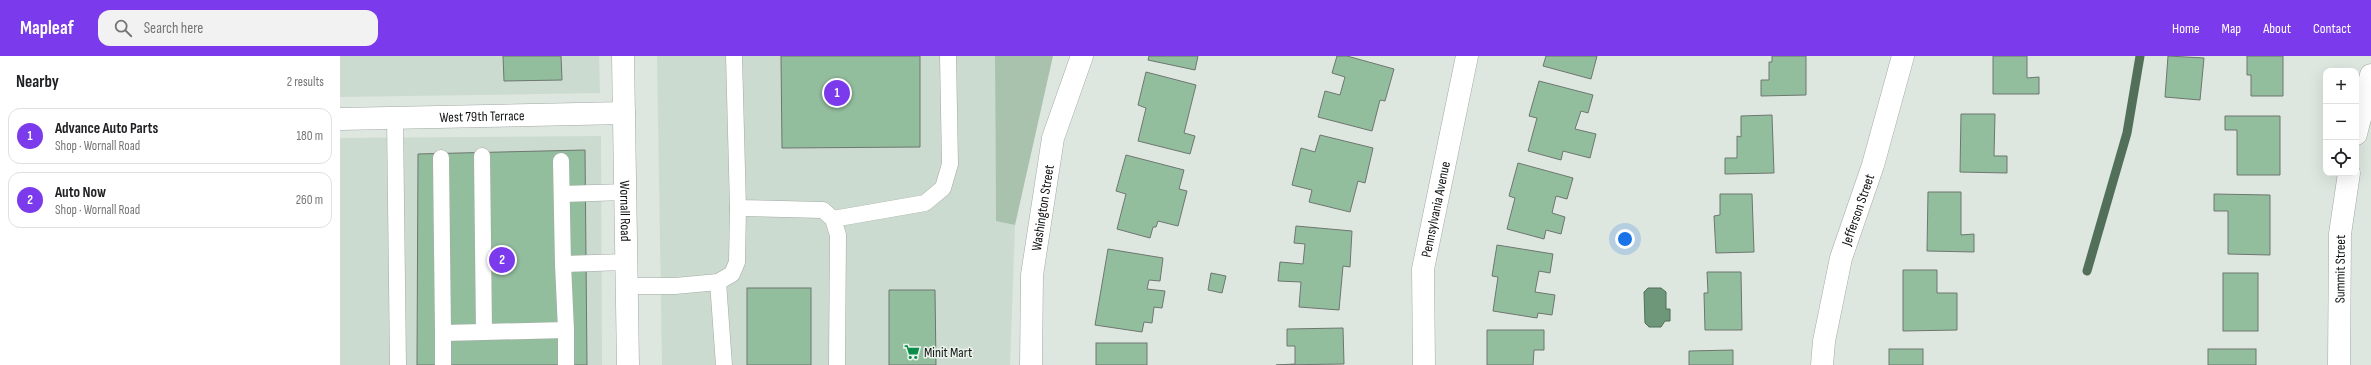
<!DOCTYPE html>
<meta charset="utf-8">
<style>
:root{--surface:#fff;--page:#f2f2f2;--text:#202124;--muted:#757577;--line:#e0e0e0;--accent:#7c3aed}
body{margin:0;font-family:"Sofia Sans Condensed",sans-serif;background:var(--page);color:var(--text)}
.controls{position:absolute;right:12px;top:12px;display:grid;overflow:hidden;border-radius:8px;box-shadow:0 4px 16px #0002}
.controls button{width:36px;height:36px;display:grid;place-items:center;padding:0;border:0;border-bottom:1px solid var(--line);background:var(--surface);color:var(--text);font:20px sans-serif}
.you{position:absolute;left:1285px;top:183px;width:14px;height:14px;margin:-10px;border:3px solid #fff;border-radius:50%;background:#1a73e8;box-shadow:0 0 0 6px #1a73e833}
.badge{display:grid;place-items:center;width:26px;height:26px;border-radius:50%;background:var(--accent);color:#fff;font-size:13px;font-weight:700}
.pin{position:absolute;translate:-50% -50%;border:2px solid #fff;box-shadow:0 1px 4px #0006}
.list{margin:0;padding:0;list-style:none}
h2{display:flex;justify-content:space-between;align-items:center;height:52px;margin:0;padding:0 16px;font-size:17px}
h2 small{font-size:13px;font-weight:400;color:var(--muted)}
.list li{display:grid;grid-template-columns:26px 1fr auto;gap:12px;align-items:center;box-sizing:border-box;height:56px;margin:0 8px 8px;padding:0 8px;border:1px solid var(--line);border-radius:12px}
.list b{display:block;font-size:15px;white-space:nowrap}
.list p{margin:0;font-size:13px;white-space:nowrap;color:var(--muted)}
.list em{font-size:13px;font-style:normal;color:var(--muted)}
.icon{flex:none;width:22px;height:22px;fill:none;stroke:currentColor;stroke-width:2;stroke-linecap:round;stroke-linejoin:round}
.map{position:relative;flex:none;width:2031px;height:309px;overflow:hidden}
header{display:flex;align-items:center;gap:24px;box-sizing:border-box;height:56px;padding:0 20px;background:var(--accent);color:#fff}
header strong{font-size:19px}
nav{display:flex;gap:22px;margin-inline-start:auto;font-size:14px}
.search{width:280px;height:36px;background:var(--page);display:flex;align-items:center;gap:10px;box-sizing:border-box;padding:0 14px;border-radius:12px;color:var(--muted);font-size:15px}
main{display:flex}
aside{flex:1;background:var(--surface)}
.map>svg:first-child{display:block}
.built{fill:#ccdbcf}
.green{fill:#a8c2ae}
.water{fill:#6d9778;stroke:#516f59}
.lines{fill:none;stroke-linecap:round;stroke-linejoin:round}
.stream{stroke:#516f59;stroke-width:9}
.building{fill:#93be9e;stroke:#6e7670}
.lane-casing{stroke:#a2aaa4;stroke-width:17}
.street-casing{stroke:#a2aaa4;stroke-width:23}
.secondary-casing{stroke:#a2aaa4;stroke-width:23}
.lane{stroke:#fff;stroke-width:16}
.street{stroke:#fff;stroke-width:22}
.secondary{stroke:#fff;stroke-width:22}
.labels{text-anchor:middle;dominant-baseline:central;stroke-width:3;stroke-linejoin:round;paint-order:stroke}
.street-label{font-size:14px;fill:#101311;stroke:#eaf3ec}
.poi-label{font-size:14px;fill:#101311;stroke:#eaf3ec;text-anchor:start}
</style>
<header>
<strong>Mapleaf</strong>
<div class="search"><svg class="icon" aria-label="search" viewBox="0 0 24 24"><circle cx="10" cy="10" r="6"/><path d="M15 15l6 6"/></svg>Search here</div>
<nav><a>Home</a><a>Map</a><a>About</a><a>Contact</a></nav>
</header>
<main>
<aside>
<h2>Nearby<small>2 results</small></h2>
<ul class="list">
<li><span class="badge">1</span><div><b>Advance Auto Parts</b><p>Shop · Wornall Road</p></div><em>180 m</em></li>
<li><span class="badge">2</span><div><b>Auto Now</b><p>Shop · Wornall Road</p></div><em>260 m</em></li>
</ul>
</aside>
<div class="map">
<svg width="2031" height="309" viewBox="0 0 2031 309">
<rect width="100%" height="100%" fill="#dde6df"/>
<g class="built">
<path d="M 0,0 L 259,0 L 260,37 L 0,41 Z"/>
<path d="M 317,0 L 655,0 L 656,164 L 675,169 L 670,309 L 322,309 Z"/>
<path d="M 261,80 L 262,309 L 0,309 L 0,82 Z"/>
</g>
<path class="green" d="M 655,0 L 713,0 L 675,169 L 656,165 Z"/>
<path class="water" d="M 1308,232 L 1321,232 L 1326,236 L 1326,253 L 1330,253 L 1330,265 L 1325,265 L 1321,271 L 1309,271 L 1305,267 L 1304,236 Z"/>
<g class="lines">
<path class="stream" d="M 1747,215 L 1787,77 L 1800,0"/>
</g>
<g class="building">
<path d="M 163,0 L 221,0 L 222,24 L 164,25 Z"/>
<path d="M 441,0 L 580,0 L 580,91 L 442,92 Z"/>
<path d="M 809,0 L 858,0 L 855,14 L 808,4 Z"/>
<path d="M 997,0 L 1007,0 L 1054,13 L 1045,45 L 1040,44 L 1032,75 L 978,61 L 985,35 L 1000,39 L 1005,21 L 992,17 Z"/>
<path d="M 1206,0 L 1257,0 L 1251,23 L 1203,10 Z"/>
<path d="M 1432,0 L 1466,0 L 1466,39 L 1421,40 L 1421,24 L 1429,24 L 1429,6 L 1432,6 Z"/>
<path d="M 1653,0 L 1687,0 L 1687,22 L 1699,21 L 1699,38 L 1653,38 Z"/>
<path d="M 1828,0 L 1864,2 L 1860,44 L 1825,41 Z"/>
<path d="M 1907,0 L 1943,0 L 1943,40 L 1911,40 L 1911,19 L 1907,19 Z"/>
<path d="M 806,16 L 856,29 L 844,77 L 855,80 L 850,98 L 798,85 L 806,52 L 798,49 Z"/>
<path d="M 1199,25 L 1253,39 L 1248,57 L 1241,55 L 1235,73 L 1256,78 L 1250,102 L 1223,95 L 1221,104 L 1188,95 L 1197,62 L 1189,60 Z"/>
<path d="M 1621,58 L 1655,58 L 1654,100 L 1667,100 L 1667,117 L 1620,116 Z"/>
<path d="M 1432,59 L 1434,117 L 1385,118 L 1385,102 L 1397,102 L 1397,80 L 1401,81 L 1401,60 Z"/>
<path d="M 1885,60 L 1940,60 L 1940,119 L 1897,119 L 1897,74 L 1885,74 Z"/>
<path d="M 980,79 L 1033,92 L 1025,127 L 1018,125 L 1010,156 L 969,146 L 972,134 L 952,129 L 961,92 L 975,96 Z"/>
<path d="M 245,94 L 247,309 L 77,309 L 78,98 Z"/>
<path d="M 786,99 L 844,114 L 839,133 L 847,135 L 838,170 L 818,165 L 816,171 L 813,171 L 810,182 L 777,173 L 786,138 L 776,135 Z"/>
<path d="M 1178,107 L 1233,122 L 1227,143 L 1216,140 L 1212,157 L 1225,161 L 1221,178 L 1206,174 L 1204,183 L 1167,173 L 1175,142 L 1169,140 Z"/>
<path d="M 1588,136 L 1621,136 L 1621,179 L 1634,178 L 1634,196 L 1587,195 Z"/>
<path d="M 1380,138 L 1412,138 L 1414,196 L 1376,197 L 1374,160 L 1380,159 Z"/>
<path d="M 1874,138 L 1930,139 L 1930,199 L 1888,198 L 1888,155 L 1874,155 Z"/>
<path d="M 956,170 L 1012,175 L 1010,211 L 1003,210 L 999,254 L 959,251 L 961,226 L 938,225 L 940,206 L 963,208 L 965,188 L 954,187 Z"/>
<path d="M 1157,189 L 1213,198 L 1210,217 L 1199,215 L 1195,236 L 1215,239 L 1212,259 L 1198,257 L 1197,262 L 1153,255 L 1158,221 L 1152,220 Z"/>
<path d="M 768,193 L 823,202 L 820,225 L 809,224 L 807,233 L 825,235 L 822,252 L 814,251 L 812,267 L 804,266 L 802,276 L 755,269 Z"/>
<path d="M 1563,214 L 1597,214 L 1597,237 L 1617,237 L 1617,274 L 1563,275 Z"/>
<path d="M 1367,216 L 1401,216 L 1402,274 L 1365,274 L 1364,237 L 1368,237 Z"/>
<path d="M 871,217 L 886,220 L 882,237 L 868,234 Z"/>
<rect x="1883" y="217" width="35" height="58"/>
<rect x="407" y="232" width="64" height="77"/>
<path d="M 549,234 L 595,234 L 596,309 L 549,309 Z"/>
<path d="M 1003,272 L 1004,308 L 936,309 L 955,308 L 955,290 L 947,290 L 947,273 Z"/>
<path d="M 1147,274 L 1204,274 L 1204,294 L 1194,294 L 1193,309 L 1147,309 Z"/>
<rect x="756" y="287" width="51" height="22"/>
<rect x="1549" y="293" width="34" height="16"/>
<rect x="1868" y="293" width="48" height="16"/>
<path d="M 1393,294 L 1393,309 L 1349,309 L 1349,295 Z"/>
</g>
<g class="lines">
<defs>
<g id="lane">
<path d="M 394,0 L 398,152 L 483,154 L 493,163 L 498,179 L 497,309"/>
<path d="M 55,62 L 58,309"/>
<path d="M 142,100 L 144,276 L 226,274 L 223,208 L 286,206"/>
<path d="M 101,102 L 103,277 L 144,276"/>
<path d="M 221,105 L 223,208"/>
<path d="M 222,138 L 286,136"/>
<path d="M 493,163 L 585,147 L 603,132 L 610,108 L 608,0"/>
<path d="M 378,226 L 384,309"/>
<path d="M 286,230 L 335,230 L 378,226 L 392,218 L 397,206 L 398,152"/>
<path d="M 226,274 L 226,309"/>
<path d="M 103,309 L 103,277"/>
</g>
<g id="street">
<path id="s1" d="M 0,63 L 284,57"/>
<path d="M 2016,78 L 2031,19"/>
<path id="s2" d="M 691,309 L 692,219 L 713,82 L 742,0"/>
<path id="s3" d="M 1084,309 L 1083,213 L 1127,0"/>
<path id="s4" d="M 1482,309 L 1484,285 L 1501,202 L 1533,109 L 1563,0"/>
<path id="s5" d="M 1999,309 L 2000,178 L 2009,117"/>
</g>
<g id="secondary">
<path id="s6" d="M 283,0 L 288,309"/>
</g>
</defs>
<use href="#lane" class="lane-casing"/>
<use href="#street" class="street-casing"/>
<use href="#secondary" class="secondary-casing"/>
<use href="#lane" class="lane"/>
<use href="#street" class="street"/>
<use href="#secondary" class="secondary"/>
</g>
<defs>
<symbol id="supermarket-bare" viewBox="-9 -9 18 18"><path d="M-6-5.5h2.5l.6 2H6L4.5 2H-2.5L-4.4-4H-6ZM-1.5 3.2a1.3 1.3 0 1 0 .1 0ZM3 3.2a1.3 1.3 0 1 0 .1 0Z" fill="#0a8d49" stroke="#eaf3ec" stroke-width="2.5" paint-order="stroke"/></symbol>
</defs>
<g fill-rule="evenodd">
<use href="#supermarket-bare" x="561" y="285" width="22" height="22"/>
</g>
<g class="labels">
<g class="street-label">
<text stroke="none"><textPath href="#s1" startOffset="142">West 79th Terrace</textPath></text>
<text stroke="none"><textPath href="#s2" startOffset="158">Washington Street</textPath></text>
<text stroke="none"><textPath href="#s3" startOffset="157">Pennsylvania Avenue</textPath></text>
<text stroke="none"><textPath href="#s6" startOffset="155">Wornall Road</textPath></text>
<text stroke="none"><textPath href="#s4" startOffset="160">Jefferson Street</textPath></text>
<text stroke="none"><textPath href="#s5" startOffset="96">Summit Street</textPath></text>
</g>
<g class="poi-label">
<text x="584" y="296">Minit Mart</text>
</g>
</g>
</svg>
<div class="controls">
<button>+</button>
<button>−</button>
<button><svg class="icon" aria-label="locate" viewBox="0 0 24 24"><circle cx="12" cy="12" r="6"/><path d="M12 2v4M12 18v4M2 12h4M18 12h4"/></svg></button>
</div>
<div class="you"></div>
<div class="pin badge" style="left:497px;top:37px">1</div>
<div class="pin badge" style="left:162px;top:204px">2</div>
</div>
</main>
